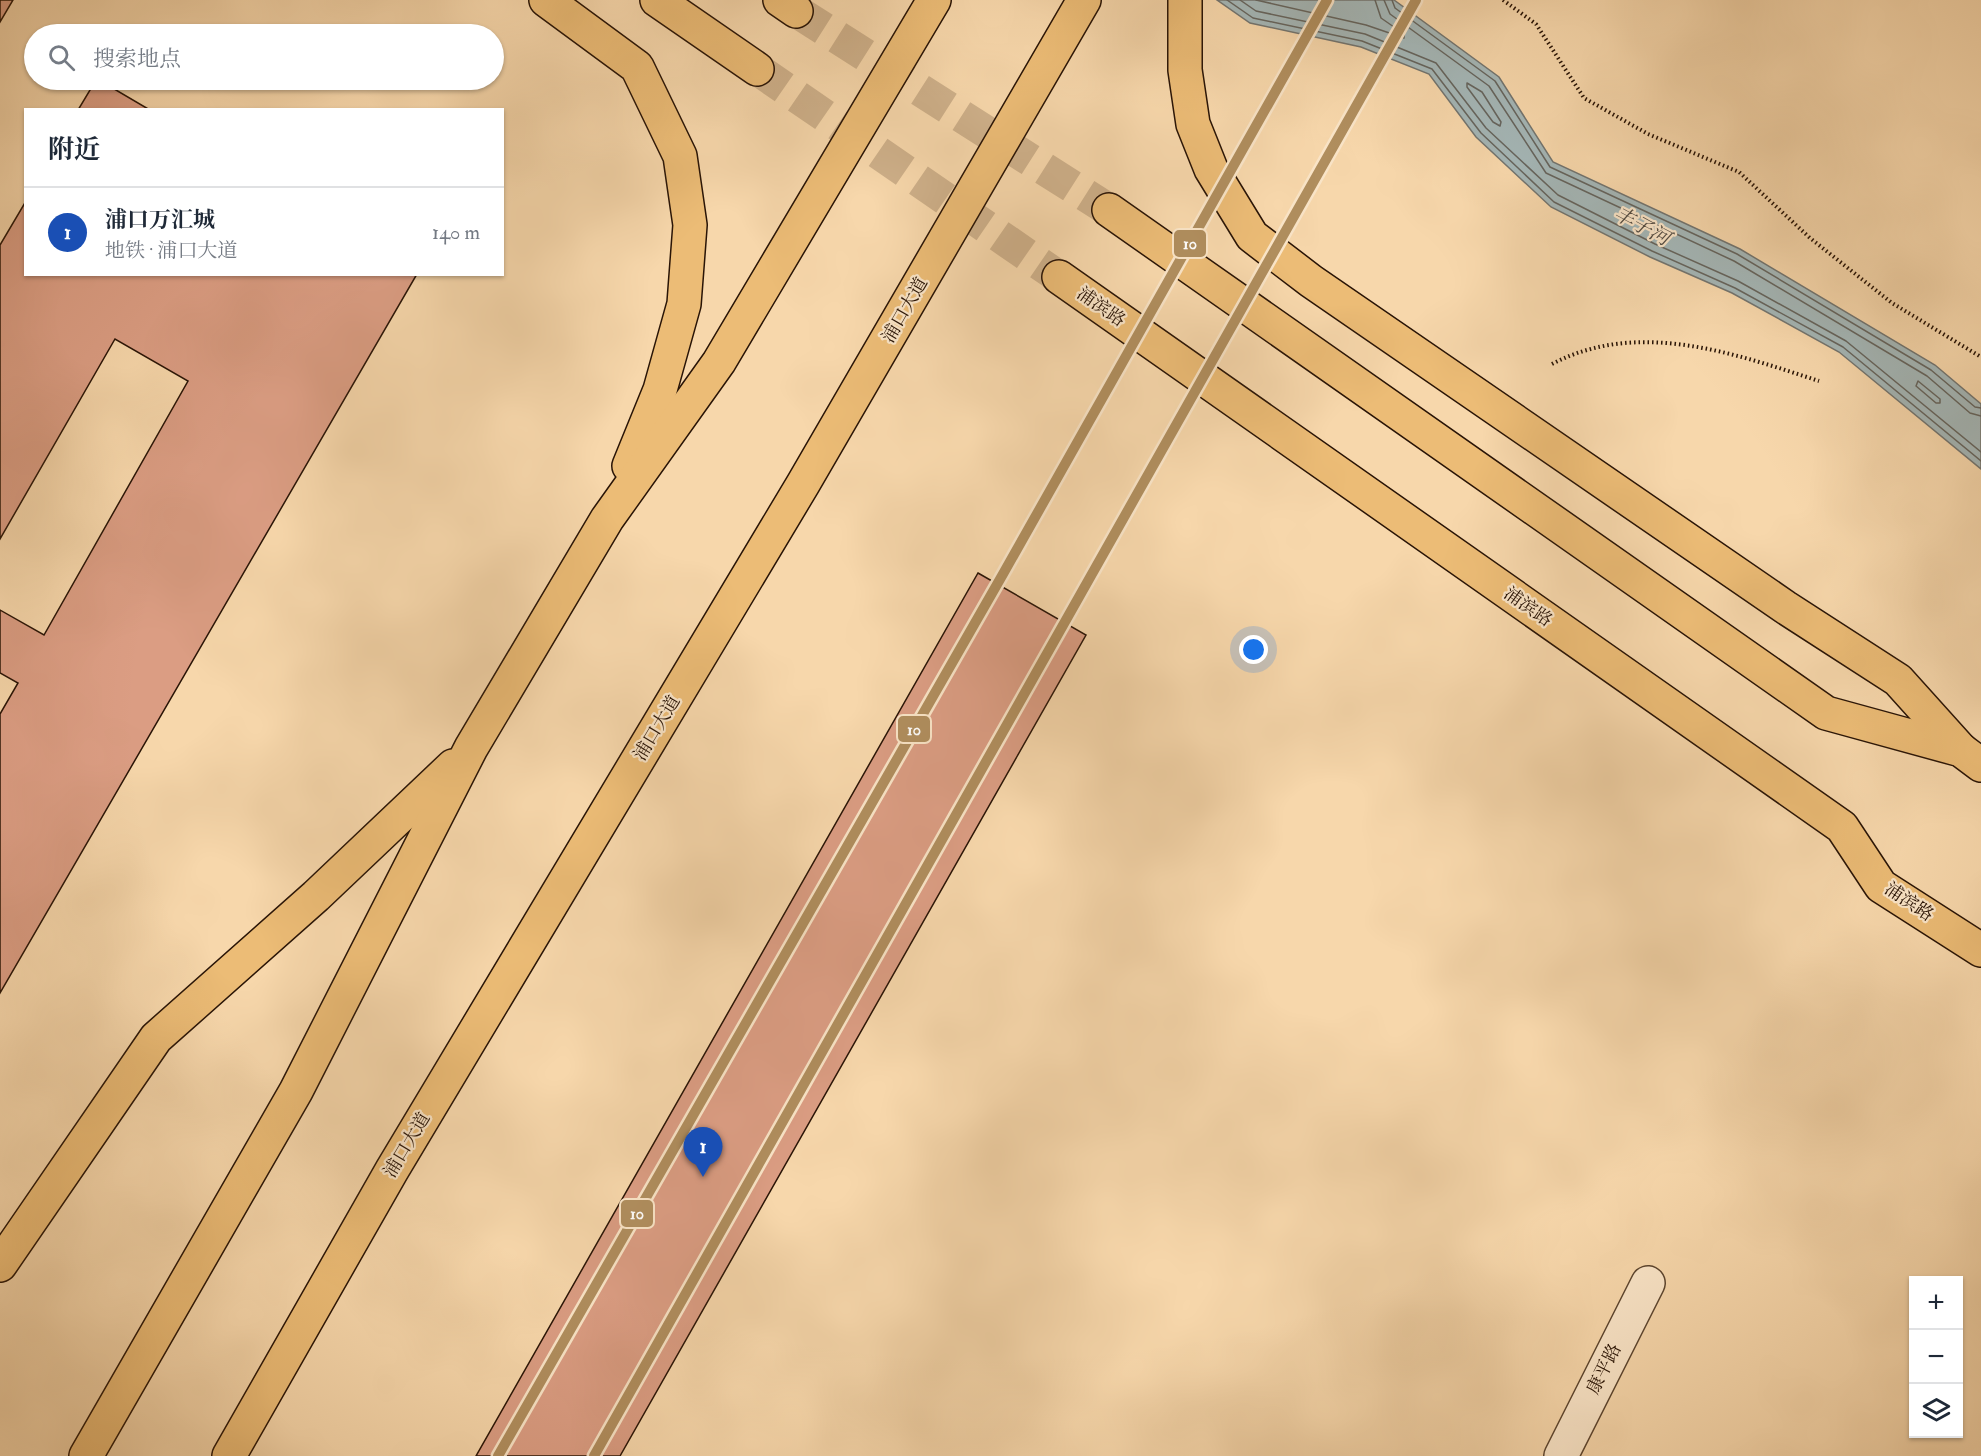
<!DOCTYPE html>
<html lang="zh">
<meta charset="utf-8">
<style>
:root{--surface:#fff;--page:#f6f6f7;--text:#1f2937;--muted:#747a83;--line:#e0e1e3;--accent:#b45309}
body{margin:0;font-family:"IM FELL Double Pica","Noto Serif SC",serif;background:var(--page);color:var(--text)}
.controls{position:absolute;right:18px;bottom:18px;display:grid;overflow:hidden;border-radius:0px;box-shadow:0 2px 4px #0004}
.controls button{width:54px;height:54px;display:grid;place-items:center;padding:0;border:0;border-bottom:2px solid var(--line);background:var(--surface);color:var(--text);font:30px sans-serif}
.you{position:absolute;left:1254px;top:650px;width:21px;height:21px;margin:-15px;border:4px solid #fff;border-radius:50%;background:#1a73e8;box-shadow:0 0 0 9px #1a73e833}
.badge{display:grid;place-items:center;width:39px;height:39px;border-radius:50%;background:var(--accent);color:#fff;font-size:20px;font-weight:700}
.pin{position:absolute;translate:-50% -50px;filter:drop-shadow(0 2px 3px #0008)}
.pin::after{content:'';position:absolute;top:32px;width:21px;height:18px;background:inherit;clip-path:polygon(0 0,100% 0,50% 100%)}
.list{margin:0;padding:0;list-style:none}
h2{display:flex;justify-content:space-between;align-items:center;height:78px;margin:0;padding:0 24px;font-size:26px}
h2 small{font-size:20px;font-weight:400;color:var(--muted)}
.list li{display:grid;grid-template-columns:39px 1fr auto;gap:18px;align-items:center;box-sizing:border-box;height:90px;padding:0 24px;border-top:2px solid var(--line)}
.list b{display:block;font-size:22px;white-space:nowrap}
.list p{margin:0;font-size:20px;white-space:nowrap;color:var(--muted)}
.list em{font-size:20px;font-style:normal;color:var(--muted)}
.icon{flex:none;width:33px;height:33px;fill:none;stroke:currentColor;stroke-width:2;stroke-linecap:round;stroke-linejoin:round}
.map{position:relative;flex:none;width:1981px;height:1456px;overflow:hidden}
.search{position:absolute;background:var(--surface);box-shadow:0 2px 4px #0004;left:24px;top:24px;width:480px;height:66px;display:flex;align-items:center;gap:15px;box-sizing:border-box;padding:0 21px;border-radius:33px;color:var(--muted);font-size:22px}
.panel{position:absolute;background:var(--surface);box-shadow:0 2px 4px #0004;left:24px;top:108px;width:480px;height:168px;border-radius:0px}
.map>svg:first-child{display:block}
.water{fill:#a4b6b6;stroke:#737570;stroke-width:1.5}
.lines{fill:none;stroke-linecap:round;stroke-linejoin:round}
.shore{stroke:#66655e;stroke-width:1.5}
.building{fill:#db9d83;stroke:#291406;stroke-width:1.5}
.major-tunnel{stroke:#ceb08a;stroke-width:33;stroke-dasharray:33 16;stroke-linecap:butt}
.minor-casing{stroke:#5c452f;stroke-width:36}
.major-casing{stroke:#291406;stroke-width:36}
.highway-casing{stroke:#291406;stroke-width:36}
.path{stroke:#291406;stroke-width:4;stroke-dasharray:1.5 3;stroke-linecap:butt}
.minor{stroke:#fae5c8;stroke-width:33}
.major{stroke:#ecbc76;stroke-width:33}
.highway{stroke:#ecbc76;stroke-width:33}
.metro-1-casing{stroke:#fae5c8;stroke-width:15}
.metro-1{stroke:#b08e5e;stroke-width:10}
.labels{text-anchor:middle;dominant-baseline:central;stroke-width:4.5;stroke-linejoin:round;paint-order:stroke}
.street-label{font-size:18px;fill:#291406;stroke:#fae5c8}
.water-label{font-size:20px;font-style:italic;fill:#544d44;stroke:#fae5c8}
.line-badge{stroke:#fae5c8;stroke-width:2}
.badge-label{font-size:16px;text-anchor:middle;font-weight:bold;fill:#fff}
</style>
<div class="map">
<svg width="1981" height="1456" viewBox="0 0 1981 1456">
<rect width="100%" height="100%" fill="#f7d7ab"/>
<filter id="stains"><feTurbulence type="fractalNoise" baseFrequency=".00333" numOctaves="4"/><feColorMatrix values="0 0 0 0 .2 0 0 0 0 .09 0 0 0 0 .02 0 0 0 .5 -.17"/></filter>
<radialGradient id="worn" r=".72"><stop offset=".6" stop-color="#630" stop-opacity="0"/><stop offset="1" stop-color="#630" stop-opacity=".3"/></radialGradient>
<path class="water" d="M 1217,0 L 1394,0 L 1499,77 L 1553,162 L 1740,249 L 1935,365 L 1981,404 L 1981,469 L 1839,352 L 1732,293 L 1650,257 L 1551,207 L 1476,137 L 1429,74 L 1361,47 L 1250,23 Z"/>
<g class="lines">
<g class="shore">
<path d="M 1227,0 L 1253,18 L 1362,41 L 1432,69 L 1481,133 L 1554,202 L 1652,251 L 1735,288 L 1843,347 L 1981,461"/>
<path d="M 1240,0 L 1256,11 L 1365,34 L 1436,63 L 1486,128 L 1558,195 L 1655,244 L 1738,281 L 1846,341 L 1981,452"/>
<path d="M 1256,0 L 1366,25 L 1404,38 L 1404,34 L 1381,18 L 1375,0"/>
<path d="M 1384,0 L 1390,14 L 1489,86 L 1546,173 L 1734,261 L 1927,376 L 1970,413 L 1981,416"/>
<path d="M 1392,0 L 1395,8 L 1495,81 L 1550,167 L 1737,254 L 1931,370 L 1975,407 L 1981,408"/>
<path d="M 1467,83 L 1482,92 L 1501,122 L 1500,126 L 1493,122 L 1467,87 Z"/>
<path d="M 1918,381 L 1940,399 L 1940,403 L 1936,403 L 1916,386 Z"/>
</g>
</g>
<g class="building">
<path d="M 0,0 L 13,0 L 0,22 Z"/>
<path d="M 96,80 L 99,80 L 150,110 L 78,110 Z"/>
<path d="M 26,201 L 26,274 L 417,274 L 0,993 L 0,714 L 18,683 L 0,673 L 0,610 L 44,635 L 188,381 L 115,339 L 0,539 L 0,245 Z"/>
<path d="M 978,573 L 1086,635 L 620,1456 L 476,1456 Z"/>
</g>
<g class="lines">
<g class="major-tunnel">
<path d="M 796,11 L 1109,210"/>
<path d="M 757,69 L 1059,277"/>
</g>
<defs>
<path id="minor" d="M 1561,1456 L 1648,1283"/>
<g id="major">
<path d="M 657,0 L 757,69"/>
<path d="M 780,0 L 796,11"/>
<path d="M 1109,210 L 1826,713 L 1961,750 L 1981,765"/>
<path d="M 1059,277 L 1842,827 L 1881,886 L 1981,950"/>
</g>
<g id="highway">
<path d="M 546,0 L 637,67 L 680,156 L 690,225 L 684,304 L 660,390 L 629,466"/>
<path d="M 1185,0 L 1185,70 L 1193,124 L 1211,169 L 1252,236 L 1311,281 L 1785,607 L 1898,680 L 1961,750"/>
<path d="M 0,1265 L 156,1038 L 316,896 L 453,766"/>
<path d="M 86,1456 L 296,1091 L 471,748 L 607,519 L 719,362 L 934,0"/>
<path d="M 229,1456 L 392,1170 L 803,484 L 1084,0"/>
</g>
</defs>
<use href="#minor" class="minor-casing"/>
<use href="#major" class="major-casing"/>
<use href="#highway" class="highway-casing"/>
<g class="path">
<path d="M 1503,0 L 1536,24 L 1584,98 L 1648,134 L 1739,172 L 1810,238 L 1892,303 L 1981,357"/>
<path d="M 1552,364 C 1638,319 1733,353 1819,381"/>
</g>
<use href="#minor" class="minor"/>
<use href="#major" class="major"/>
<use href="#highway" class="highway"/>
<defs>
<g id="metro-1">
<path d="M 498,1456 L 1003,574 L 1327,0"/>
<path d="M 594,1456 L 1416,0"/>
</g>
</defs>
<use href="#metro-1" class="metro-1-casing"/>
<use href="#metro-1" class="metro-1"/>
</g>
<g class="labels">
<g class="street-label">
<text transform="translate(1101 307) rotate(35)">浦滨路</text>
<text transform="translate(905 310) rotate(-60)">浦口大道</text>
<text transform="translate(1528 607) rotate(35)">浦滨路</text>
<text transform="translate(657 728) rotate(-59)">浦口大道</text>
<text transform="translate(1909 902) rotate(34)">浦滨路</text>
<text transform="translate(407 1145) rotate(-59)">浦口大道</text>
<text transform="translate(1604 1369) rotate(-63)">康平路</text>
</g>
<g class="water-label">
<text transform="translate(1642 226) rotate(28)">丰子河</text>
</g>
</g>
<g class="line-badge">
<rect x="1173" y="229" width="34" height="29" rx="6" fill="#b08e5e"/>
<rect x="897" y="715" width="34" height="28" rx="6" fill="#b08e5e"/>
<rect x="620" y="1199" width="34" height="29" rx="6" fill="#b08e5e"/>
</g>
<g class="badge-label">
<text x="1190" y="249">10</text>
<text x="914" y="735">10</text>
<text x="637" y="1219">10</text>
</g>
<rect width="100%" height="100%" filter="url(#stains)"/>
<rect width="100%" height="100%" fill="url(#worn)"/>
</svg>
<div class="controls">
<button>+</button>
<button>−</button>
<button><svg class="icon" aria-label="layers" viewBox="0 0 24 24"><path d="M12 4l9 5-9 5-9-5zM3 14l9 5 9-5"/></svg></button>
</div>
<div class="you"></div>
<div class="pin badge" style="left:703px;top:1177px;background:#1a4fb4">1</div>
<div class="search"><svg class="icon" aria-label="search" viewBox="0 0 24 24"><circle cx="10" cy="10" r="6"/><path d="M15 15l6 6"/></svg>搜索地点</div>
<section class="panel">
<h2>附近<small></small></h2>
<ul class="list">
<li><span class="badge" style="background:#1a4fb4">1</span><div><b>浦口万汇城</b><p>地铁 · 浦口大道</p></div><em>140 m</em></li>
</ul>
</section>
</div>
